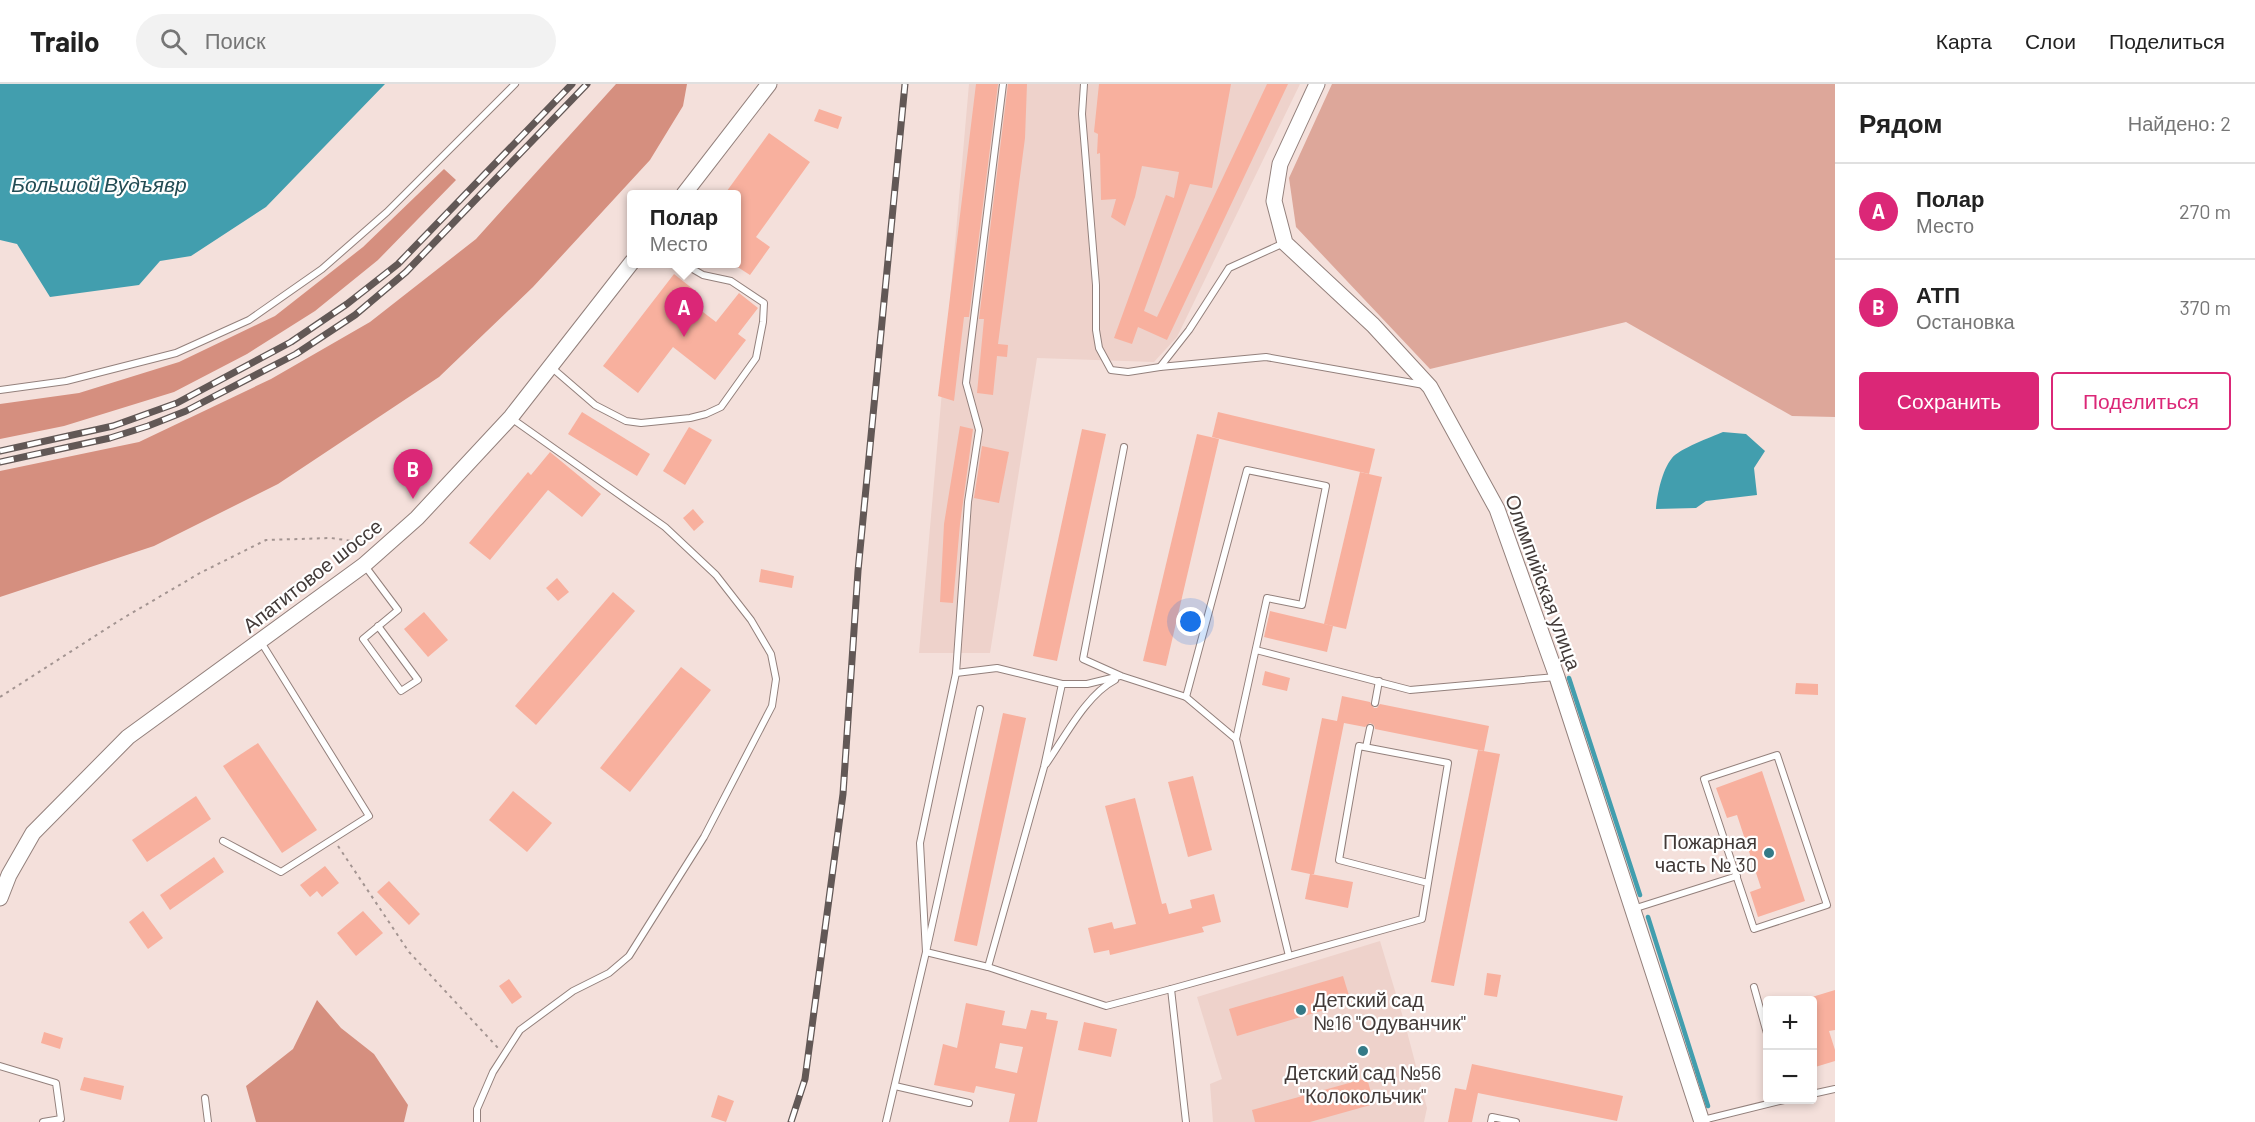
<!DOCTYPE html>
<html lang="ru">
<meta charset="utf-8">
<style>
:root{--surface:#fff;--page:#f2f2f2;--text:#222;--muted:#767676;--line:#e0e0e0;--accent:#db2777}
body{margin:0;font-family:Barlow,sans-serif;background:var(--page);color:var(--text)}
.controls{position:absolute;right:18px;bottom:18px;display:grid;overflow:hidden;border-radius:6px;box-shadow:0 3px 9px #0003}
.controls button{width:54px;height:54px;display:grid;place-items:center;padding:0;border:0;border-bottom:2px solid var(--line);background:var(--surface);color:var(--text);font:30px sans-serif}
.you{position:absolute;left:1191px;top:538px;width:21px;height:21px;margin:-15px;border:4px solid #fff;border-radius:50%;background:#1a73e8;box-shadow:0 0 0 9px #1a73e833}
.badge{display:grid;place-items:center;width:39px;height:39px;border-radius:50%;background:var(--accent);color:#fff;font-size:20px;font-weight:700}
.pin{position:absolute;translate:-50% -50px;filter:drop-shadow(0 2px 3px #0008)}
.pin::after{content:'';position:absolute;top:32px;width:21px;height:18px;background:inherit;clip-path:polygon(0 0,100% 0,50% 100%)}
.popup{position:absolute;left:627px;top:106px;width:114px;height:78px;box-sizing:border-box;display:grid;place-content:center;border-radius:6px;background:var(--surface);filter:drop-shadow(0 2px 4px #0005);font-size:20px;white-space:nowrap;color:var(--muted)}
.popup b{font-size:22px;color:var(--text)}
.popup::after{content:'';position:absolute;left:50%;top:100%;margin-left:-12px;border:12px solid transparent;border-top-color:var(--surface)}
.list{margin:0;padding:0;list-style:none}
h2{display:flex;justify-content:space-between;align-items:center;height:78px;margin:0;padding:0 24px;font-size:26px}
h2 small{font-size:20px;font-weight:400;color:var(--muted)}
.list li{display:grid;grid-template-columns:39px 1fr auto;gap:18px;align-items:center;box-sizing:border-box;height:96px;padding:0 24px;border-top:2px solid var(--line)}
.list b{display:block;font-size:22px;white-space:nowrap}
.list p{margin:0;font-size:20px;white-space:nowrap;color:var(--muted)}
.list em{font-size:20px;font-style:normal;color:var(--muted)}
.actions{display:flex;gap:12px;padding:18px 24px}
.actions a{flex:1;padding:14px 0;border:2px solid var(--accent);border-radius:6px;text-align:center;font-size:21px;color:var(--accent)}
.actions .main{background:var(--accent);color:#fff}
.icon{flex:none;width:33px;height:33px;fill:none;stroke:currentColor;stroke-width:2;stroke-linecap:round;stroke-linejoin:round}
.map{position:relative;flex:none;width:1835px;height:1038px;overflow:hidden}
header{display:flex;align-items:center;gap:36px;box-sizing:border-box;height:84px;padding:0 30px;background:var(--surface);border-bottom:2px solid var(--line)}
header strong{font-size:28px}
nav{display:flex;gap:33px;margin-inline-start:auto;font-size:21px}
.search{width:420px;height:54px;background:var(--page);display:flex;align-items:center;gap:15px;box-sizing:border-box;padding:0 21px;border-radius:33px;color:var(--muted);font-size:22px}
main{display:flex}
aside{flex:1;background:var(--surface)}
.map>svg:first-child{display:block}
.built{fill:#eed2cb}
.green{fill:#dda79a}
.forest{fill:#d58f7f}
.water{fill:#429eae}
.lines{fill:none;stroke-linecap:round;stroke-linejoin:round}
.stream{stroke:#429eae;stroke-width:4.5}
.building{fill:#f8b09e;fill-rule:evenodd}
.service-casing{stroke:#93807c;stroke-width:8}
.tertiary-casing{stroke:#93807c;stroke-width:17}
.path{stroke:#a39491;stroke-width:2;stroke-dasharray:3 4.5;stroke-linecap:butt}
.service{stroke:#fff;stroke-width:6}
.tertiary{stroke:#fff;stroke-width:15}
.rail-casing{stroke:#625856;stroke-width:7}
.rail{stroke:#fff;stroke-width:4.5;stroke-dasharray:14;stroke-linecap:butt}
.poi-dot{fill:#347a87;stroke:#fff;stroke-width:2}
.labels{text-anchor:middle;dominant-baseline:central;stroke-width:4.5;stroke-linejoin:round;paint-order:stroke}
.street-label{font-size:20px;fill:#423a38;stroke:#fff}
.poi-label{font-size:20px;fill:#423a38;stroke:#fff;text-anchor:end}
.water-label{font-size:21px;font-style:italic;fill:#234c54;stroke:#fff}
</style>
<header>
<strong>Trailo</strong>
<div class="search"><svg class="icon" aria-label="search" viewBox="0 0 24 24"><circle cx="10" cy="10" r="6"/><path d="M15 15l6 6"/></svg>Поиск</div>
<nav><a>Карта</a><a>Слои</a><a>Поделиться</a></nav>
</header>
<main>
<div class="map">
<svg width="1835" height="1038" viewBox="0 0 1835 1038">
<rect width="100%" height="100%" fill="#f4e0db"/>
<g class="built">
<path d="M 969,0 L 1300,0 L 1177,253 L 1154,278 L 1037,274 L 990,569 L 919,569 Z"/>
<path d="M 1380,857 L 1405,940 L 1427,1024 L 1424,1038 L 1213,1038 L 1210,1000 L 1222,995 L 1197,913 Z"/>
</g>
<path class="green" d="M 1332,0 L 1835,0 L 1835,333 L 1792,332 L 1626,238 L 1430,285 L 1296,143 L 1289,94 Z"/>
<g class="forest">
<path d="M 616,0 L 687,0 L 683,22 L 650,76 L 533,203 L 439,293 L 278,400 L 154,462 L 0,513 L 0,387 L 139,358 L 271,295 L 370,238 L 476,155 Z"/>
<path d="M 444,85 L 456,96 L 378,176 L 315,227 L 247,270 L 174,308 L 64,342 L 0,355 L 0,320 L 79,309 L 179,278 L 275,232 L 363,163 Z"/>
<path d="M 317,916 L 341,944 L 374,970 L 408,1021 L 404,1038 L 256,1038 L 246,1002 L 293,965 Z"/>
</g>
<g class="water">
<path d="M 0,0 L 385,0 L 266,123 L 191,172 L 160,177 L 139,201 L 50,213 L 17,160 L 0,156 Z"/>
<path d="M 1723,348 L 1746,350 L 1765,367 L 1754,384 L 1757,411 L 1706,417 L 1696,424 L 1656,425 C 1657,411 1662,386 1672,374 C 1679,365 1711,353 1723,348 Z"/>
</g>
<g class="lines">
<g class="stream">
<path d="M 1569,594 L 1640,811"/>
<path d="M 1648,833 L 1708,1022"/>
</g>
</g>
<g class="building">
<path d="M 976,0 L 998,0 L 969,233 L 964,233 L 954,317 L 938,312 Z"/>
<path d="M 1008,0 L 1027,0 L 1025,54 L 998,260 L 1008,261 L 1007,273 L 997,272 L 993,311 L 977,309 L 984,235 L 979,235 Z"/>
<path d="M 1099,0 L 1231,0 L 1212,104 L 1190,100 L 1144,227 L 1157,233 L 1267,0 L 1288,0 L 1167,256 L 1138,243 L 1132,260 L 1114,254 L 1166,111 L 1174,114 L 1179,88 L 1142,82 L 1135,113 L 1125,142 L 1111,133 L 1116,115 L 1101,116 L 1100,69 L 1097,70 L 1098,50 L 1094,48 Z"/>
<path d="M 819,25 L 842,33 L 838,45 L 814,37 Z"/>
<path d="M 769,49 L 810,78 L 756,153 L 770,163 L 750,191 L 736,182 L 736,111 L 724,111 Z"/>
<path d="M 674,190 L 693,205 L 686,215 L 716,238 L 739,209 L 758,224 L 738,250 L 746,256 L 715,296 L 673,263 L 638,309 L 603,282 Z"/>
<path d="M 582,328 L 650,370 L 637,392 L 568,350 Z"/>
<path d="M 1218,328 L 1375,365 L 1369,390 L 1212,353 Z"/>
<path d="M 960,342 L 973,345 L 960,440 L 953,519 L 940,518 L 944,440 Z"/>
<path d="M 689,343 L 712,356 L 685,401 L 663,387 Z"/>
<path d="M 1082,345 L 1106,350 L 1057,577 L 1033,572 Z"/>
<path d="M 1197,350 L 1219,355 L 1166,582 L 1143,577 Z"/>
<path d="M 982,362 L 1009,368 L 999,419 L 974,414 Z"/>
<path d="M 550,368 L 601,410 L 582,433 L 548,406 L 490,476 L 469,459 L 528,388 L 531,391 Z"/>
<path d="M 1360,388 L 1382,393 L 1346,545 L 1324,540 Z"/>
<path d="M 693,425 L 704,438 L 694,447 L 683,434 Z"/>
<path d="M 761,485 L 794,492 L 792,504 L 759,498 Z"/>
<path d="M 557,494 L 569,508 L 558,517 L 546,504 Z"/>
<path d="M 613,508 L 635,527 L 536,641 L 515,622 Z"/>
<path d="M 1270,527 L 1333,542 L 1327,568 L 1264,553 Z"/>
<path d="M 424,528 L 448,556 L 428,573 L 404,545 Z"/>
<path d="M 681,583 L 711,606 L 630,708 L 600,684 Z"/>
<path d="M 1265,587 L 1290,594 L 1287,607 L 1262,601 Z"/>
<path d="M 1796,599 L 1818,600 L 1818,611 L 1795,610 Z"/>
<path d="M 1342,612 L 1370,618 L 1374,624 L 1377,624 L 1380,620 L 1489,642 L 1484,667 L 1375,645 L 1374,641 L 1370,639 L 1365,643 L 1344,639 L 1314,790 L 1311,790 L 1353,798 L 1348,824 L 1305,815 L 1310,790 L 1291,786 L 1322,634 L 1337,637 Z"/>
<path d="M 1003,629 L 1026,634 L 977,862 L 954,857 Z"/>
<path d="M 258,659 L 317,746 L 282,769 L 223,682 Z"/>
<path d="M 1478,666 L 1500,670 L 1454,902 L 1431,898 Z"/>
<path d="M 1762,687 L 1805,817 L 1758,833 L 1750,808 L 1761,804 L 1737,731 L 1727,734 L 1716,704 Z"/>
<path d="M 1193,692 L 1212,766 L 1188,773 L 1168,698 Z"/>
<path d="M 513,707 L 552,739 L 527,768 L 489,736 Z"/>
<path d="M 196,712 L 211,735 L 147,778 L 132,756 Z"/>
<path d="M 1135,714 L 1162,820 L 1166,819 L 1169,830 L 1192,824 L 1190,816 L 1214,810 L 1221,838 L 1202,843 L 1204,848 L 1110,871 L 1109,866 L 1094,869 L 1088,844 L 1112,838 L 1114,845 L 1136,840 L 1105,722 Z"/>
<path d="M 214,773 L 224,788 L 170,826 L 160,811 Z"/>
<path d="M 325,782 L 339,799 L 322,813 L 317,807 L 310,813 L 300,801 Z"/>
<path d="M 389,797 L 420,830 L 409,841 L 377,808 Z"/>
<path d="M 143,827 L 163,854 L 148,865 L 129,838 Z"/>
<path d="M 363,827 L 383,849 L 356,872 L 337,849 Z"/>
<path d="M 1487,889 L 1501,891 L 1497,913 L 1484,911 Z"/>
<path d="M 1343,892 L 1351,918 L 1237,952 L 1229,925 Z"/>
<path d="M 509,895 L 522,913 L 512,920 L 499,902 Z"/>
<path d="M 1835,906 L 1835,946 L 1829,947 L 1835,966 L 1835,977 L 1812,984 L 1812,913 Z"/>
<path d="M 966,919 L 1005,927 L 1002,941 L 1026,945 L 1031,926 L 1047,929 L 1046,935 L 1058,937 L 1037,1038 L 1009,1038 L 1015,1010 L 976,1002 L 974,1009 L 934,1001 L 943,960 L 957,964 ZM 1000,959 L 1023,963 L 1017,989 L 995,984 Z"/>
<path d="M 1084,938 L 1117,945 L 1111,973 L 1078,966 Z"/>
<path d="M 44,948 L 63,954 L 60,965 L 41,959 Z"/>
<path d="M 1472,980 L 1623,1012 L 1617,1037 L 1478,1009 L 1472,1038 L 1448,1038 L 1455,1004 L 1466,1006 Z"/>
<path d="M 84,993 L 124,1002 L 121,1016 L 80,1006 Z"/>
<path d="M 1367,994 L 1374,1020 L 1310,1038 L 1255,1038 L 1252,1026 Z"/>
<path d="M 718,1011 L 734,1017 L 726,1038 L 711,1033 Z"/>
</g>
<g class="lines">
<defs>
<g id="service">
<path d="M 1084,0 L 1082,30 L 1096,201 L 1096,246 L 1099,264 L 1111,286 L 1128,288 L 1160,283 L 1189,246 L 1229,184 L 1284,159"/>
<path d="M 551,283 L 595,321 L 626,337 L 641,339 L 690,334 L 706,330 L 721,323 L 756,274 L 763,238 L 764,219 L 731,197 L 703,191 L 684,180"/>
<path d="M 1160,283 L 1266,273 L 1424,301"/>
<path d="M 0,306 L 66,297 L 176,269 L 249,236 L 322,185 L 387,128 L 515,0"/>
<path d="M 1124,363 L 1083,575 L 1121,592 L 1186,613 L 1236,655 L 1289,872"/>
<path d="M 365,482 L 398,526 L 363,555 L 401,607 L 418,596 L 378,542"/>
<path d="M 1256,566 L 1410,606 L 1556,593"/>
<path d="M 956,589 L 997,584 L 1062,600 L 1087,600 L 1120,592"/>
<path d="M 1186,613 L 1247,386 L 1326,402 L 1302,521 L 1267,514 L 1236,655"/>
<path d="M 1375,619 L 1379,597"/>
<path d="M 980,625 L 926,868 L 988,883 L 1106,922 L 1171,905 L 1186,1038"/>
<path d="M 1366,663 L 1370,644"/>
<path d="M 1777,671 L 1827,821 L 1754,845 L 1704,695 Z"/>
<path d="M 1046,680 C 1065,653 1086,611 1115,596"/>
<path d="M 223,757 L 281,788 L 369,732 L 261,558"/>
<path d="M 1633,825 L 1737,792"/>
<path d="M 988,883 L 1044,683 L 1062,600"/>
<path d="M 1754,903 L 1768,953"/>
<path d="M 1171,905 L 1422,835 L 1448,679 L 1359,662 L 1339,776 L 1428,799"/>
<path d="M 0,982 L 56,999 L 61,1035 L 43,1038"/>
<path d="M 895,1002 L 969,1019"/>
<path d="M 1812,1010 L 1835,1005"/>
<path d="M 205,1014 L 208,1038"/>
<path d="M 1703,1036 L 1784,1016"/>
<path d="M 477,1038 L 477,1025 L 493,988 L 520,946 L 573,907 L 609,889 L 629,872 L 704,753 L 772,622 L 776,595 L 771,570 L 751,536 L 716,491 L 665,443 L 511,334"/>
<path d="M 886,1038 L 926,868 L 920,759 L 956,589 L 968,418 L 979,346 L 966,299 L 1003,0"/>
<path d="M 1491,1038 L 1492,1033 L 1516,1038"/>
</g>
<g id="tertiary">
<path d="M 1317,0 L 1280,80 L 1274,117 L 1285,159 L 1373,241 L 1430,303 L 1497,425 L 1557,593 L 1702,1038"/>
<path d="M 684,110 L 769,0"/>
<path d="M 0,814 L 9,791 L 33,749 L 128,653 L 364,481 L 417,434 L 511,333 L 632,178"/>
</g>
</defs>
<use href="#service" class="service-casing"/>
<use href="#tertiary" class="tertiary-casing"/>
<g class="path">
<path d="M 0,613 L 120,536 L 200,489 L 266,456 L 331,454 L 366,459"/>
<path d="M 338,762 L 409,868 L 498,964"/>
</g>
<use href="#service" class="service"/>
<use href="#tertiary" class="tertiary"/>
<defs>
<g id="rail">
<path d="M 0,367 L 113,342 L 177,319 L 291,258 L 347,220 L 398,180 L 572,0"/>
<path d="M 0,378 L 110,354 L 148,342 L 186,327 L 296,270 L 355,231 L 406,188 L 587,0"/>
<path d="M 791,1038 L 805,995 L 843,710 L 858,487 L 905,0"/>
</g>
</defs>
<use href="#rail" class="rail-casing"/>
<use href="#rail" class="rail"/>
</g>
<g class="poi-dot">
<circle cx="1769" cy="769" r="6"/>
<circle cx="1301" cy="926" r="6"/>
<circle cx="1363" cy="967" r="6"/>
</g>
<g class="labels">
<g class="street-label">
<text transform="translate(312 491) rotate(-38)">Апатитовое шоссе</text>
<text transform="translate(1544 498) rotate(70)">Олимпийская улица</text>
</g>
<g class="poi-label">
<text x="1757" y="757">Пожарная<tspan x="1757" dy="23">часть № 30</tspan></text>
<text x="1313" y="915" text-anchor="start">Детский сад<tspan x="1313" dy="23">№16 "Одуванчик"</tspan></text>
<text x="1363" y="988" text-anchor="middle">Детский сад №56<tspan x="1363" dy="23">"Колокольчик"</tspan></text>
</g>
<g class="water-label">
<text x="99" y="99">Большой Вудъявр</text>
</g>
</g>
</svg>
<div class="controls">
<button>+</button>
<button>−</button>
</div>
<div class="you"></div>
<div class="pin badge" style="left:684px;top:253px">A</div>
<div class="popup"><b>Полар</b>Место</div>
<div class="pin badge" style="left:413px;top:415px">B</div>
</div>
<aside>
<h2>Рядом<small>Найдено: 2</small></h2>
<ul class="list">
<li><span class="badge">A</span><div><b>Полар</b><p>Место</p></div><em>270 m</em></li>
<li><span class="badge">B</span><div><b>АТП</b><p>Остановка</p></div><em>370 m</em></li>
</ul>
<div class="actions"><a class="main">Сохранить</a><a>Поделиться</a></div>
</aside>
</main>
